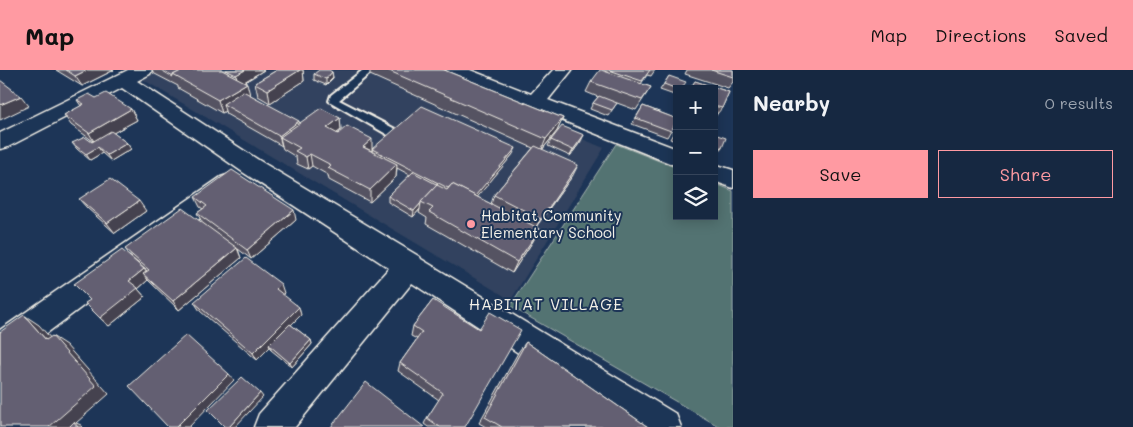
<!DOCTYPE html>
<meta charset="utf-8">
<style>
:root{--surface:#162841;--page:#23344c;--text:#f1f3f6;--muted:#9ea6b1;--line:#35445a;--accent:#ff9aa2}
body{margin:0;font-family:Mali,sans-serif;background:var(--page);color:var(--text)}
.controls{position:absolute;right:15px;top:15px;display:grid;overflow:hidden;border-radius:0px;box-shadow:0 2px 12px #0003}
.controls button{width:45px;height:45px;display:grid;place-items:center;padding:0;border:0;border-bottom:1px solid var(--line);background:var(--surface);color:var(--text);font:25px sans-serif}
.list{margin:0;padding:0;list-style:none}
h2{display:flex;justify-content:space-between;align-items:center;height:65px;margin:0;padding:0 20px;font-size:21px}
h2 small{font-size:16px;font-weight:400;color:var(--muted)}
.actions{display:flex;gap:10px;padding:15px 20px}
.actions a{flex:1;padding:11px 0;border:1px solid var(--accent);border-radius:0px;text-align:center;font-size:18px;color:var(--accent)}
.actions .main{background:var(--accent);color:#111}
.icon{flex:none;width:28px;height:28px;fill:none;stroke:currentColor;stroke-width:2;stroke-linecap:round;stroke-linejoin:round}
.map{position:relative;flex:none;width:733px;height:357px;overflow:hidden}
header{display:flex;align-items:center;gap:30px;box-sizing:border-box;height:70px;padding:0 25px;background:var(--accent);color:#111}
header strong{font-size:24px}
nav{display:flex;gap:28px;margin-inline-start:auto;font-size:18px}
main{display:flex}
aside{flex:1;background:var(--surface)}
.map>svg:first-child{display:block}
.built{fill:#32425f}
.green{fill:#537372;stroke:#a4b2ad}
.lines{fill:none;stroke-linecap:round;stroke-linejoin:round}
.lane-casing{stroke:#f4f1e8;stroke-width:4}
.street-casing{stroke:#f4f1e8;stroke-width:3}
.lane{fill:#1d3557;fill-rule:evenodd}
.street{fill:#1d3557;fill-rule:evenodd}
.wall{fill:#555262;stroke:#f4f1e8}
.shaded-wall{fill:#454250;stroke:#f4f1e8}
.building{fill:#635f72;stroke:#f4f1e8}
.poi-dot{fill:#ff9aa2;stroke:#1d3557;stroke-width:2}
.labels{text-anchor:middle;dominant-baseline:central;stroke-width:4;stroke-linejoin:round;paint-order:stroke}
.poi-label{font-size:15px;fill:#f4f1e8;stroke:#1d3557;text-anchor:start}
.neighbourhood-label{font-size:16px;letter-spacing:1px;fill:#f4f1e8;stroke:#1d3557}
</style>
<header>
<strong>Map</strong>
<nav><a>Map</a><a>Directions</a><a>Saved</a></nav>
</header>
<main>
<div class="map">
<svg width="733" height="357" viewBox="0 0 733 357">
<rect width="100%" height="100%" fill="#1d3557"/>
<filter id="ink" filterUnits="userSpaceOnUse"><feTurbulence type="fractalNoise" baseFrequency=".02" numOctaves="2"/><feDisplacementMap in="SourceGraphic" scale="10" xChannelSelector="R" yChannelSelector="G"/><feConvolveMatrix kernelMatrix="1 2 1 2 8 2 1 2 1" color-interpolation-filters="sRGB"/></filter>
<g filter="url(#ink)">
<path class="built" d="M 159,0 L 417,0 L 604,78 L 511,230 L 142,9 Z"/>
<path class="green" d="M 616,74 L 677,98 L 677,146 L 714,146 L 714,113 L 733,121 L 733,357 L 720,357 L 510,236 Z"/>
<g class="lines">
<defs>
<path id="lane" d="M 363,0 L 374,0 L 339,30 L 403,63 L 405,66 L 403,69 L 395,69 L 329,31 L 331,25 Z"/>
<g id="street">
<path d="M 128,0 L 152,0 L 150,4 L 137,11 L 260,91 L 420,187 L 421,189 L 676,344 L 681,357 L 631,357 L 412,213 L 295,357 L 254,357 L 259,344 L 389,198 L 244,103 L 122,18 L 8,77 L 0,79 L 0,63 Z"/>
<path d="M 444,0 L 470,0 L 531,24 L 553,0 L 572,0 L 548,30 L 677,79 L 677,96 L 446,4 Z"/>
<path d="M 714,94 L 733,100 L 733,118 L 714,111 Z"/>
<path d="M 230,104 L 239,107 L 242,113 L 239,119 L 11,290 L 0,294 L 0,260 L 221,107 Z"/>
</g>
</defs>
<use href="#lane" class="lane-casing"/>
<use href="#street" class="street-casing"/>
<use href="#lane" class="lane"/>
<use href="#street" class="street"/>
</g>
<g class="wall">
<path d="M 56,0 L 114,0 L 82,16 Z"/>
<path d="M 152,0 L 264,0 L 245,12 L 250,25 L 300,53 L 340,48 L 341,60 L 337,63 L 372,81 L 372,79 L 513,84 L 477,127 L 491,134 L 494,125 L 533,78 L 370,5 L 370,0 L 444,0 L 563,48 L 557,61 L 542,80 L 573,105 L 536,157 L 533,171 L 512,203 L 426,154 L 427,148 L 419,143 L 420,139 L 413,147 L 388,132 L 388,126 L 410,105 L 397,98 L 396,107 L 370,132 L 329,110 L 328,105 L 312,96 L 308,99 L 297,94 L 296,87 L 283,79 L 282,76 L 226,44 L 225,41 L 222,43 L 178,18 L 178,16 L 153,3 Z"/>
<path d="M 277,0 L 303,0 L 304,11 L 270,33 L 258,26 L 255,13 Z"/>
<path d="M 603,0 L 655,0 L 651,6 L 647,5 L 641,14 L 651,17 L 636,40 L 617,33 L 608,46 L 590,39 L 593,33 L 598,27 L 586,22 L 591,12 Z"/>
<path d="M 687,0 L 733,0 L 733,12 L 728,18 L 685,4 Z"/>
<path d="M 332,2 L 333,8 L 326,15 L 314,10 L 314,4 Z"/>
<path d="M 669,6 L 677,19 L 677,26 L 660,20 Z"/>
<path d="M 695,11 L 729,22 L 722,38 L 717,44 L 714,49 L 714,19 L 690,19 Z"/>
<path d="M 96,28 L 131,39 L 137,50 L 113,63 L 127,73 L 131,79 L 111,91 L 102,83 L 90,90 L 77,79 L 72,73 L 93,71 L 71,55 L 64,45 L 81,36 L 77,30 Z"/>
<path d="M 643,36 L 677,49 L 677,54 L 675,53 L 667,67 L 632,54 Z"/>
<path d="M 677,56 L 677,72 L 670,69 Z"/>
<path d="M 714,64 L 722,78 L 717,84 L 714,83 Z"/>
<path d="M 551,70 L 581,71 L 570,86 L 548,76 Z"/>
<path d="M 195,127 L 296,150 L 251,189 L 238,179 L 241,188 L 179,240 L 148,210 L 138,219 L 145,227 L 109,256 L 100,248 L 144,199 L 146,202 L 147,201 L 132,188 L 125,179 L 202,152 L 197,143 L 203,139 L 200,137 Z"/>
<path d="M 79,129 L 146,141 L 115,163 L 87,138 Z"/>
<path d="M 284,223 L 282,224 L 301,245 L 291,255 L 311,270 L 312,274 L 292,297 L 271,280 L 270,277 L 257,290 L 200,241 L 194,232 Z"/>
<path d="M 433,230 L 465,357 L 428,357 L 424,354 L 427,348 L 439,330 L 398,301 L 400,293 L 417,269 L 411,266 L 413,256 Z"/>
<path d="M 526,272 L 648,357 L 486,357 L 479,353 L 519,281 Z"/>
</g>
<g class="shaded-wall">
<path d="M 87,0 L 114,0 L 82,16 L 75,6 Z"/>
<path d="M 245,0 L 264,0 L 239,15 L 236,5 Z"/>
<path d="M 300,0 L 303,0 L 304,11 L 270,33 L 268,20 Z"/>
<path d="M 332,2 L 333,8 L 326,15 L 326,9 Z"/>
<path d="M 247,13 L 250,25 L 223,34 L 225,41 L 222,43 L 218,30 Z"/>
<path d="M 21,26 L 29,36 L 0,50 L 0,35 Z"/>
<path d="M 131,39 L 137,50 L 95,73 L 89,63 Z"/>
<path d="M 340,48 L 341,60 L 328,70 L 327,58 Z"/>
<path d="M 563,48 L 557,61 L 541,81 L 546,69 Z"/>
<path d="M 299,51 L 301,62 L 280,67 L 282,76 L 279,66 Z"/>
<path d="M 584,65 L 581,71 L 570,86 L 573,80 Z"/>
<path d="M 372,69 L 372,81 L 363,77 Z"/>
<path d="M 127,73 L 131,79 L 111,91 L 107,85 Z"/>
<path d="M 98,77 L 102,83 L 90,90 L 86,84 Z"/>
<path d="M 516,78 L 513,84 L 470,136 L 471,130 Z"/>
<path d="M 310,84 L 312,96 L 308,99 L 306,87 Z"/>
<path d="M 397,94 L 396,107 L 370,132 L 370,120 Z"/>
<path d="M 578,95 L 573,105 L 535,158 L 541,149 Z"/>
<path d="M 139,131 L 146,141 L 115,163 L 107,153 Z"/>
<path d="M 421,133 L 420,139 L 413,147 L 414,141 Z"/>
<path d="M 294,140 L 296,150 L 251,189 L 247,180 Z"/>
<path d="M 540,159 L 533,171 L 512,203 L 517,192 Z"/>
<path d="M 237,178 L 241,188 L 179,240 L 173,231 Z"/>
<path d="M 144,199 L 151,208 L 143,204 L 148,210 L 138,219 L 145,227 L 109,256 L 100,248 L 129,211 Z"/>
<path d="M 281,214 L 284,223 L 279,228 L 276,219 Z"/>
<path d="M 299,237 L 301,245 L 270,276 L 269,275 L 270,277 L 257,290 L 253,283 Z"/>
<path d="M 24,245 L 39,255 L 60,279 L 46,270 Z"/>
<path d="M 52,266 L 66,275 L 109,324 L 76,353 L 81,355 L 83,357 L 49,357 Z"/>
<path d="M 311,270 L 312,274 L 292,297 L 290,293 Z"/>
<path d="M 229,304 L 234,310 L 189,357 L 176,357 Z"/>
<path d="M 260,323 L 263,327 L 235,357 L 229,357 Z"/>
</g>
<g class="building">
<path d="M 66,0 L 87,0 L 75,6 Z"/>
<path d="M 161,0 L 183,0 L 173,5 L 173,7 Z"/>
<path d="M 183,0 L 222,0 L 247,13 L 218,30 L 173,5 Z"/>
<path d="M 226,0 L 245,0 L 236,5 Z"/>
<path d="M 277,0 L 300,0 L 268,20 L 255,13 Z"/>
<path d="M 319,0 L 329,0 L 332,2 L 326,9 L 314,4 Z"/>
<path d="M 387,0 L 444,0 L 563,48 L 546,69 Z"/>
<path d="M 600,0 L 601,0 L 651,17 L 642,30 L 591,12 Z"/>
<path d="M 609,0 L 650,0 L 642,11 Z"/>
<path d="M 711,0 L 733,0 L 733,7 Z"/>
<path d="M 669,6 L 686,12 L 681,19 L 677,19 L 664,14 Z"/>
<path d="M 0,10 L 21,26 L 0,35 Z"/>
<path d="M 695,11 L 729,22 L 722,38 L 714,36 L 714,19 L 690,19 Z"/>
<path d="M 243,21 L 299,51 L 279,66 L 223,34 Z"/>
<path d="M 106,23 L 131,39 L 89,63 L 64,45 L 84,34 L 77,30 L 89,24 L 96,28 Z"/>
<path d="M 599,26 L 617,33 L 612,40 L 593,33 Z"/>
<path d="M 422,36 L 516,78 L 475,126 L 452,114 L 448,118 L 372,79 Z"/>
<path d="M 643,36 L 677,49 L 677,50 L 671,61 L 636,48 Z"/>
<path d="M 321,38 L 340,48 L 327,58 L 338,64 L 347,56 L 372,69 L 363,77 L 397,94 L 370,120 L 328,98 L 331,95 L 310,84 L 306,87 L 295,81 L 300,78 L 280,67 Z"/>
<path d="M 714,41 L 717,42 L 714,49 Z"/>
<path d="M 562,56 L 584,65 L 573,80 L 551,70 Z"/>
<path d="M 111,61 L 127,73 L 107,85 L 98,77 L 86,84 L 72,73 L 85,67 L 92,72 Z"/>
<path d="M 714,64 L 726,68 L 722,78 L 714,75 Z"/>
<path d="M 535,76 L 578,95 L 541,149 L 494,125 Z"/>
<path d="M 232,100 L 294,140 L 247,180 L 197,143 L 207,136 L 195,127 Z"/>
<path d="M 413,102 L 438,115 L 437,115 L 421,132 L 421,133 L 414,141 L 388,126 Z"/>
<path d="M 110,109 L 139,131 L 107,153 L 79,129 Z"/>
<path d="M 452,114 L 540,159 L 517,192 L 429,142 L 433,138 L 421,132 L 437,115 L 447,120 Z"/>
<path d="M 182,138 L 237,178 L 173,231 L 143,204 L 149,200 L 125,179 Z"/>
<path d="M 122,180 L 144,199 L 129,211 L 138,218 L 100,248 L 85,233 L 90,230 L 74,214 Z"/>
<path d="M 246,188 L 281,214 L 276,219 L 299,237 L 253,283 L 194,232 Z"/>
<path d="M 433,230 L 479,259 L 490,242 L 521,260 L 465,357 L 440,357 L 427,348 L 443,323 L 400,293 L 422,262 L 413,256 Z"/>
<path d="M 24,245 L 46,270 L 52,266 L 96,316 L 49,357 L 0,357 L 0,262 Z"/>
<path d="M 290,254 L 311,270 L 290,293 L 269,275 Z"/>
<path d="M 186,265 L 229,304 L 176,357 L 168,357 L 129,316 Z"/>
<path d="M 526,272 L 648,357 L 502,357 L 485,347 Z"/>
<path d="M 242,307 L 260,323 L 229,357 L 225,357 L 208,340 Z"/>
<path d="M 366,312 L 424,357 L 331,357 Z"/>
<path d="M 74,352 L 78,357 L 69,357 Z"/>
</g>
</g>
<circle class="poi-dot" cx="471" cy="154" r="5"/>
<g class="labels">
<g class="poi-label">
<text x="481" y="145">Habitat Community<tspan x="481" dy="17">Elementary School</tspan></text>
</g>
<g class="neighbourhood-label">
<text x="546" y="233">HABITAT VILLAGE</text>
</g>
</g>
</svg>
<div class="controls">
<button>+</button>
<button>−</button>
<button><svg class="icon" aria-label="layers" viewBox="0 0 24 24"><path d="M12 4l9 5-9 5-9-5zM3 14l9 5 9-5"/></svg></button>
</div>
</div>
<aside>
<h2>Nearby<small>0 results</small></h2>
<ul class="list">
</ul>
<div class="actions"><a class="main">Save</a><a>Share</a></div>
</aside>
</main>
